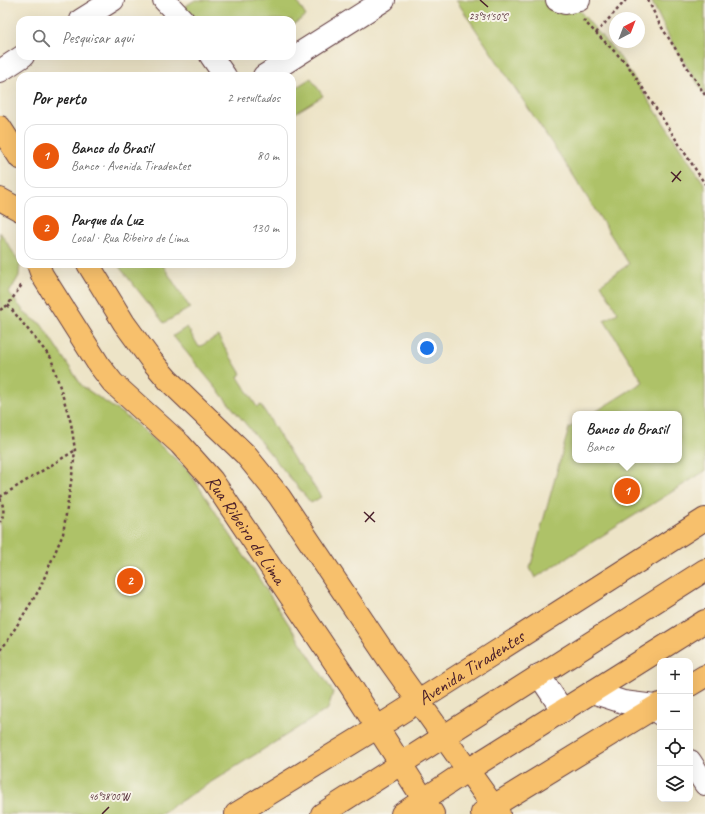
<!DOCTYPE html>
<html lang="pt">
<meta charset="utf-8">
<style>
:root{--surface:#fff;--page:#f6f6f6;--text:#222;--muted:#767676;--line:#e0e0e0;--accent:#ea580c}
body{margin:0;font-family:Caveat,sans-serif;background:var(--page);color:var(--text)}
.controls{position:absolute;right:12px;bottom:12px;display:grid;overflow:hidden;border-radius:8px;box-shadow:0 4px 16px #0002}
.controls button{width:36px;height:36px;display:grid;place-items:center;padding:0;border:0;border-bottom:1px solid var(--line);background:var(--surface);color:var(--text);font:20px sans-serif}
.compass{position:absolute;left:609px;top:12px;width:36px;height:36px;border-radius:50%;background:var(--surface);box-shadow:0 4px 16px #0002;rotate:42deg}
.you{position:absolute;left:427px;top:348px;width:14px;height:14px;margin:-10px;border:3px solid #fff;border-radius:50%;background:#1a73e8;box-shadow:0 0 0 6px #1a73e833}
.badge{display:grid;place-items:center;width:26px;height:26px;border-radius:50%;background:var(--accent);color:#fff;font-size:13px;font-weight:700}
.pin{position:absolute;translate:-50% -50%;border:2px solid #fff;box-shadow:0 1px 4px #0006}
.popup{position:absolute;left:572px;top:411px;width:110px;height:52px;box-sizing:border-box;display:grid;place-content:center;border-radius:8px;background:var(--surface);filter:drop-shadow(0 1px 3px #0005);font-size:13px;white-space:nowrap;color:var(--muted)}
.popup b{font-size:15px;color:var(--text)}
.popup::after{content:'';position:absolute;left:50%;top:100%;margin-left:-8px;border:8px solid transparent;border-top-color:var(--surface)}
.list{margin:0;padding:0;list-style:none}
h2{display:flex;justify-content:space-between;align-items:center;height:52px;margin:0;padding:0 16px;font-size:17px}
h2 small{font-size:13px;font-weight:400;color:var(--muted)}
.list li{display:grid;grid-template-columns:26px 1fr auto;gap:12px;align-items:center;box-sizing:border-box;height:64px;margin:0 8px 8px;padding:0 8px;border:1px solid var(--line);border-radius:12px}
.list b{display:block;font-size:15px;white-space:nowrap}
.list p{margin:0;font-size:13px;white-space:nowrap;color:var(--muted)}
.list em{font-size:13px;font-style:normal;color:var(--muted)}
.icon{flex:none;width:22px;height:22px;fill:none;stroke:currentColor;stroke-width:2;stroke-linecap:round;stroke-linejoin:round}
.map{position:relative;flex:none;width:705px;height:814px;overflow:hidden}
.search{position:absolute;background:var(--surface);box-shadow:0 4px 16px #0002;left:16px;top:16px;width:280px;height:44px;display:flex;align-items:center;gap:10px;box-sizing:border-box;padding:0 14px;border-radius:12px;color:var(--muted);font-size:15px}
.panel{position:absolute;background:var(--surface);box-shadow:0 4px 16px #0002;left:16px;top:72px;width:280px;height:196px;border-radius:12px}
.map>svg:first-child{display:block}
.green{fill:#aec267;stroke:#7c7049}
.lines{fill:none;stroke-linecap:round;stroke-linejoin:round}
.minor-casing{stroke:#623d42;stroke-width:24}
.major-casing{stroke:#623d42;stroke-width:24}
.highway-casing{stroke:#623d42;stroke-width:24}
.path{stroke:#623d42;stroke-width:2.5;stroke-dasharray:3 3;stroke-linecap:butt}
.minor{stroke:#fff;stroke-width:22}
.major{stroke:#f7c06c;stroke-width:22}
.highway{stroke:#f7c06c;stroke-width:22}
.ticks{fill:none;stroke:#4a1f2b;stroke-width:1.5}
.labels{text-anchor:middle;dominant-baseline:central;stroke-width:4;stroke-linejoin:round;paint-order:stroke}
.street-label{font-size:19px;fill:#4a1f2b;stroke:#f7f3e8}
.ticks-label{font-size:10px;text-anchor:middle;fill:#4a1f2b;stroke:#f7f3e8;stroke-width:4;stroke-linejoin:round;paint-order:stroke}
</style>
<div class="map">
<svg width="705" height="814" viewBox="0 0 705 814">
<rect width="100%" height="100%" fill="#f7f3e8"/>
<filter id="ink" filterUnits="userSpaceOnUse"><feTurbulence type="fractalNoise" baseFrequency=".025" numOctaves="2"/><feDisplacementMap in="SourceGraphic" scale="8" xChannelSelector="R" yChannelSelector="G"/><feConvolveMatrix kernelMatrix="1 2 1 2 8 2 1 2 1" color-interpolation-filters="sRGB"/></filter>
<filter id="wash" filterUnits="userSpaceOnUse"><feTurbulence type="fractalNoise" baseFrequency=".012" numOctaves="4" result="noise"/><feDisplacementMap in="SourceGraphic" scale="16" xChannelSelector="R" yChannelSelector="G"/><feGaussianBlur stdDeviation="0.9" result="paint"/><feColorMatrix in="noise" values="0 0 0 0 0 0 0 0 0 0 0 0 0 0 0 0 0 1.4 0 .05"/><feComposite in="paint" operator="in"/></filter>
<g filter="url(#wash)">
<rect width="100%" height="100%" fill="#ede4c7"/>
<g class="green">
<path d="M 195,0 L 296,0 L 306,16 L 292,25 L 292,20 L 191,20 L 181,9 Z"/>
<path d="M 456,0 L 570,0 L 619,56 L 705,185 L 705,471 L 535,578 L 530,568 L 569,428 L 575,424 L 575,460 L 679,460 L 679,414 L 592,414 L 643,382 L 604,320 L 618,313 L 601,284 L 629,264 L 575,178 Z"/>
<path d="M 651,0 L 705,0 L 705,95 L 672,43 Z"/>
<path d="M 311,78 L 323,96 L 292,115 L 292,90 Z"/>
<path d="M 0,232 L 20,263 L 19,276 L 9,293 L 27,315 L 41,324 L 82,386 L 130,419 L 188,470 L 333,692 L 328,709 L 160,814 L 0,814 Z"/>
<path d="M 117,264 L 162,264 L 190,308 L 164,323 Z"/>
<path d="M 187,327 L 199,347 L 218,336 L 241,374 L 238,377 L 257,407 L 261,405 L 297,464 L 299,464 L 321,497 L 311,503 L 173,336 Z"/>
</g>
</g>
<g filter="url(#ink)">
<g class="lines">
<defs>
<g id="minor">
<path d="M 164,0 L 183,20"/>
<path d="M 557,0 L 565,3 L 579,0"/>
<path d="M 81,20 L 113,0"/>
<path d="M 211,56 L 225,76"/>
<path d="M 0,71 L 23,56"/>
<path d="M 264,76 L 384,0"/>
<path d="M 539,675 L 563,711"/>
<path d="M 592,692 L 623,702 L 655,706 L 660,714"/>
<path d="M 690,761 L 705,784"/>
</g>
<g id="major">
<path d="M 0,127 L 20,158"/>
<path d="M 0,199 L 20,210"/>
<path id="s1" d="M 38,264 L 42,275 L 99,365 L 113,383 L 180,444 L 212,480 L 223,496 L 350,685 L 433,814"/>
<path d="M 88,264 L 124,323 L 151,360 L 168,380 L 245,454 L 279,496 L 389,660 L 499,814"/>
<path d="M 690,685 L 705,676"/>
<path d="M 482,813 L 660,704"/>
<path id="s2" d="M 236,814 L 378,727 L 705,519"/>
</g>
<g id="highway">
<path d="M 322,814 L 705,570"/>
<path d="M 402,814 L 468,770 L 705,621"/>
</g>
</defs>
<use href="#minor" class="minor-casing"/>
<use href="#major" class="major-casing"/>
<use href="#highway" class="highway-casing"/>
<g class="path">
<path d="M 648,0 L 659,23 L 705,95"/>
<path d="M 583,20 L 627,64 L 705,184"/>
<path d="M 596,33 L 626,0"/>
<path d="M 0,310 L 8,305 L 23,283"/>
<path d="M 0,497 L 74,451"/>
<path d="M 0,498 C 4,507 5,514 0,522"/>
<path d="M 0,650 L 6,643 L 39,590 L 63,534 L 73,469 L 75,450 L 71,423 L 51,358 L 8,305"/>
</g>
<use href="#minor" class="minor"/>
<use href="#major" class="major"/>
<use href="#highway" class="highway"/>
</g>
</g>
<path class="ticks" d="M 480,0 L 488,7M 671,172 L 681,181M 672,182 L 681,171M 364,512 L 375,522M 365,522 L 374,512M 102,814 L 109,807"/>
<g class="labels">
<g class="street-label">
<text stroke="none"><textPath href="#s1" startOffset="340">Rua Ribeiro de Lima</textPath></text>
<text stroke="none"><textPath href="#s2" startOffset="277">Avenida Tiradentes</textPath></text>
</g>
</g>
<g class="ticks-label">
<text x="488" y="20">23°31'50"S</text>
<text x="109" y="800">46°38'00"W</text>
</g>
</svg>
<div class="controls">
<button>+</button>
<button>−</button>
<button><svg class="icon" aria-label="locate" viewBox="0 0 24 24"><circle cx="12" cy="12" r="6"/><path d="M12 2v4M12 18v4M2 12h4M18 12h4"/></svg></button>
<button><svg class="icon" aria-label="layers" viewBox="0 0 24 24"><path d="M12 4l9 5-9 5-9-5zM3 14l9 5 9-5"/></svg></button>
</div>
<svg class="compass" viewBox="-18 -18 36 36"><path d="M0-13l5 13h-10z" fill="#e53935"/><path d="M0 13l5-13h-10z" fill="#767676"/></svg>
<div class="you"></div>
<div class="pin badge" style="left:627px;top:491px">1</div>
<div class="popup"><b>Banco do Brasil</b>Banco</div>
<div class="pin badge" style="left:130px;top:581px">2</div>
<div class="search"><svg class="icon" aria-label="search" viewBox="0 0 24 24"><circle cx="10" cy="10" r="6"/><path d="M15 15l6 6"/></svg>Pesquisar aqui</div>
<section class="panel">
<h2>Por perto<small>2 resultados</small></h2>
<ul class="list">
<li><span class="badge">1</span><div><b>Banco do Brasil</b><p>Banco · Avenida Tiradentes</p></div><em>80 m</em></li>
<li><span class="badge">2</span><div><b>Parque da Luz</b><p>Local · Rua Ribeiro de Lima</p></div><em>130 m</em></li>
</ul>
</section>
</div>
